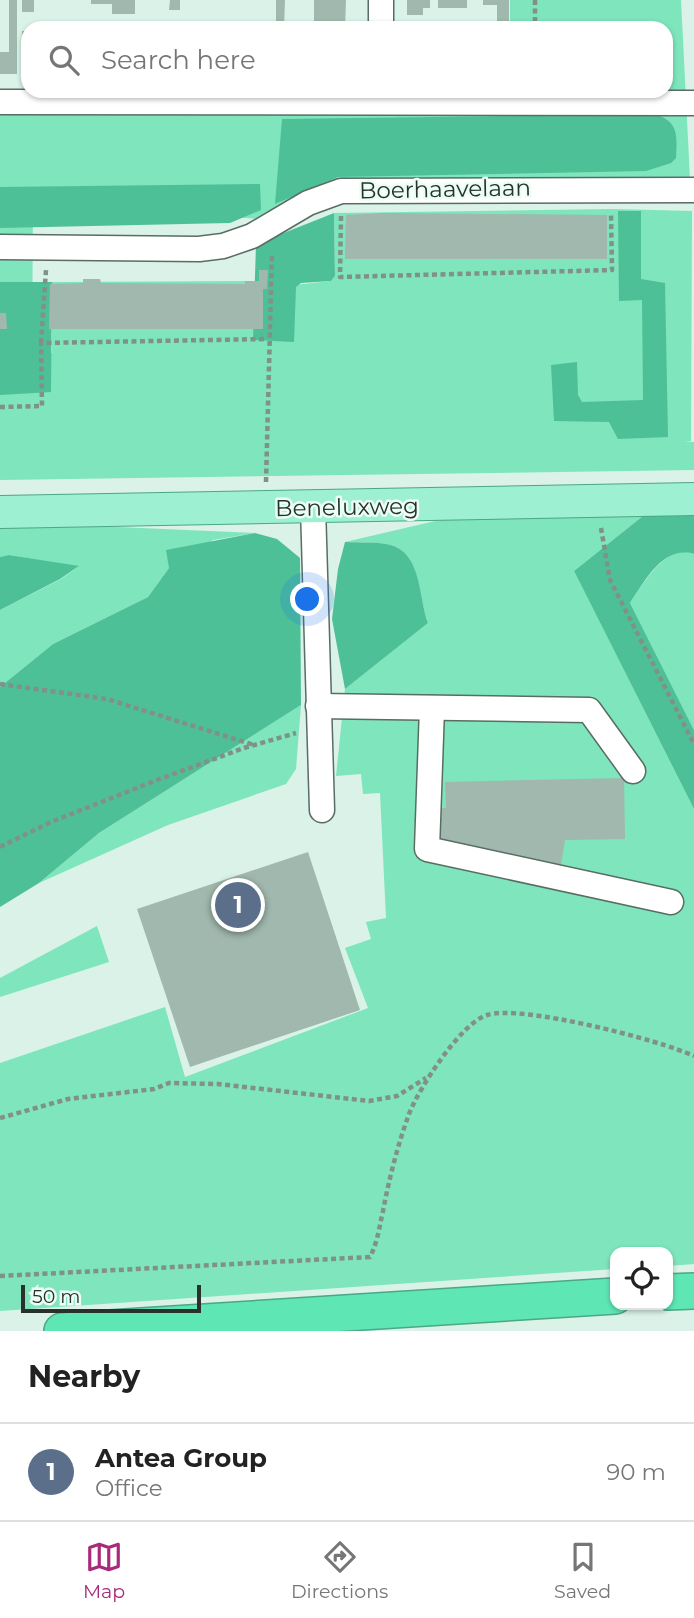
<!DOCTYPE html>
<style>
:root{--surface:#fff;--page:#f2f2f2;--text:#222;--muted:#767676;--line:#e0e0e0;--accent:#a82a7b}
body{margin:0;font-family:Montserrat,sans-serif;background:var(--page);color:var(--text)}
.controls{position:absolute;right:21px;bottom:21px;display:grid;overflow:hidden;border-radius:14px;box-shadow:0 2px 5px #0004}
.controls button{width:63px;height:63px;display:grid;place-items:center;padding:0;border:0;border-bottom:2px solid var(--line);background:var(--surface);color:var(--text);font:35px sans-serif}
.scale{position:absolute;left:21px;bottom:18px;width:180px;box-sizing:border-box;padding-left:7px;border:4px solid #28312d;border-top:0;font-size:19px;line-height:24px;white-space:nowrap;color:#28312d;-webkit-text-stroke:5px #ebfef5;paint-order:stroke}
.you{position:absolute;left:308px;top:600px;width:24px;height:24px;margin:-18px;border:5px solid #fff;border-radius:50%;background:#1a73e8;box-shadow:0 0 0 10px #1a73e833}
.badge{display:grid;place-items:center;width:46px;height:46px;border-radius:50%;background:var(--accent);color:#fff;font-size:23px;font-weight:700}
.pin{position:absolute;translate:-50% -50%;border:4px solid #fff;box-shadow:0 2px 7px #0006}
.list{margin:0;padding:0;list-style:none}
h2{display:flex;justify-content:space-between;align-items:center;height:91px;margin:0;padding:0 28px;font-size:30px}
h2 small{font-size:23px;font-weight:400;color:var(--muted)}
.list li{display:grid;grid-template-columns:46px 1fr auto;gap:21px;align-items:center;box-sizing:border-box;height:98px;padding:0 28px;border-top:2px solid var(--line)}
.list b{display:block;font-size:26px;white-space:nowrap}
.list p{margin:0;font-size:23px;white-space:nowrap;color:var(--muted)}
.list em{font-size:23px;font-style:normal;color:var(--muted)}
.icon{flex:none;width:38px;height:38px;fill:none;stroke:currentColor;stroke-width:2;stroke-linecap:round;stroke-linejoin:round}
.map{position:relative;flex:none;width:694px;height:1331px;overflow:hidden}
.search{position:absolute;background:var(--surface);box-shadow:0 2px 5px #0004;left:21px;right:21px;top:21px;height:77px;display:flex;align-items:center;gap:18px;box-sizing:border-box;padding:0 24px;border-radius:21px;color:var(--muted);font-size:26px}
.sheet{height:189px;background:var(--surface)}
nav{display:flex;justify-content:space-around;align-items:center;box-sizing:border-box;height:98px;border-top:2px solid var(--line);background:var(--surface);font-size:19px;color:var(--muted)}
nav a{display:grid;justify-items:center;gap:4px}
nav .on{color:var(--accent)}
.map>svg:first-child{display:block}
.green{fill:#7ee5bc}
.forest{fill:#4ec097}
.building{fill:#a0b8ad}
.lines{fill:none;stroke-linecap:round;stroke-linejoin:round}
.minor-casing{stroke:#586d64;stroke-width:27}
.major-casing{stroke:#4ba785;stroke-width:34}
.highway-casing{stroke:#4ba785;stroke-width:38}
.path{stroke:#809189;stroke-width:4.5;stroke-dasharray:5 3.5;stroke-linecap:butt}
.minor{stroke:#fff;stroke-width:24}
.major{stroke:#9ef0d3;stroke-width:32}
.highway{stroke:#5ee6b5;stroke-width:35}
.labels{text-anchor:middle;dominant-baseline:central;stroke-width:5;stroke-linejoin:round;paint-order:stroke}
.street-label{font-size:23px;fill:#28312d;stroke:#ebfef5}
</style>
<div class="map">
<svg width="694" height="1331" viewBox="0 0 694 1331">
<rect width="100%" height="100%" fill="#daf2e7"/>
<g class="green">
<path d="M 510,0 L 681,0 L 690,180 L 331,181 L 261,219 L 33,202 L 32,353 L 52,353 L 52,282 L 253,281 L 253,327 L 276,287 L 331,281 L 335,276 L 334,213 L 614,209 L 692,211 L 691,441 L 684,441 L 694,442 L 694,470 L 0,480 L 0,111 L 666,91 L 666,28 L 510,28 Z"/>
<path d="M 648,512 L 574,571 L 694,809 L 694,1264 L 668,1266 L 668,1252 L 615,1252 L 615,1269 L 0,1311 L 0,1063 L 165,1007 L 185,1077 L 368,1008 L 345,948 L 371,939 L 366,922 L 386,918 L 380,793 L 363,794 L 361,774 L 336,776 L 345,689 L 428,623 C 419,599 421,557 394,546 C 381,541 359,543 345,542 L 461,515 Z"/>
<path d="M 0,526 L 95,526 L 255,533 L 213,540 L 169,568 L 148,597 L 53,644 L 0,687 L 0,610 L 61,579 L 78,567 L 10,555 L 0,557 Z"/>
<path d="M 682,551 L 694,554 L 694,730 L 630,603 C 643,584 659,556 682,551 Z"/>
<path d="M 301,705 L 296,769 L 286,784 L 168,825 L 39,883 L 99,833 Z"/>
<path d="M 97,926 L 109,962 L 0,997 L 0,978 Z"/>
</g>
<g class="forest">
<path d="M 655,114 C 679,122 677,135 676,158 L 671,163 L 646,171 L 338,177 L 275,204 L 282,119 Z"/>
<path d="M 260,184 L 261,210 L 230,223 L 0,228 L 0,187 Z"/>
<path d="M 618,211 L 641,211 L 641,279 L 665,283 L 668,437 L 618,439 L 609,422 L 554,421 L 551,365 L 577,362 L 578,395 L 582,402 L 643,400 L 642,300 L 619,301 Z"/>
<path d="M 334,213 L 335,276 L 331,281 L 301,283 L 296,287 L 294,342 L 253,340 L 256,244 Z"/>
<path d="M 0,282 L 52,282 L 51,392 L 0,395 Z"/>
<path d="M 688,511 L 694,516 L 694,554 C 663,545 645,581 630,603 L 694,730 L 694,809 L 574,571 L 648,512 Z"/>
<path d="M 255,533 L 277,539 L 300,558 L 301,705 L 99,833 L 39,883 L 0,907 L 0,687 L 53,644 L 148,597 L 169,568 L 166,550 Z"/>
<path d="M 345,542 C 359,543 381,541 394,546 C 422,557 419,600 428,623 L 345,689 L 332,619 L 338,569 Z"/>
<path d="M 9,555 L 79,566 L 60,579 L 0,610 L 0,557 Z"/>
</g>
<g class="building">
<path d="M 9,0 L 17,0 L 17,74 L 0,74 L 0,52 L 9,52 Z"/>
<rect x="22" y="0" width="12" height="12"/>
<path d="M 91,0 L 135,0 L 135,14 L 112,14 L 112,4 L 91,4 Z"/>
<path d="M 170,0 L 180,0 L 180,10 L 169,10 Z"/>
<path d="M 276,0 L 285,0 L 284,28 L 276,28 Z"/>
<path d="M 314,0 L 346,0 L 345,28 L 314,28 Z"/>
<path d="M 407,0 L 430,0 L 430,8 L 423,8 L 423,15 L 407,15 Z"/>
<rect x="438" y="0" width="29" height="8"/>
<path d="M 483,0 L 509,0 L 509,24 L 497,24 L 497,5 L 483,5 Z"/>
<rect x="22" y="31" width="6" height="31"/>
<path d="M 384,213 L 607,215 L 607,259 L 345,259 L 346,215 Z"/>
<path d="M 259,270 L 268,270 L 267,289 L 263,289 L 263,329 L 49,329 L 50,284 L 83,283 L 83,279 L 100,279 L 101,283 L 245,284 L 245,281 L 259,281 Z"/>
<path d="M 0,313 L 6,313 L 7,329 L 0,329 Z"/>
<path d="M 624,778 L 625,839 L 565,840 L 561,865 L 441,843 L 440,808 L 446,808 L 445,782 Z"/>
<path d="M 308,852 L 360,1010 L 190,1067 L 137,909 Z"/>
</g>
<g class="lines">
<defs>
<g id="minor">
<path d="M 381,28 L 381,0"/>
<path d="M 0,102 L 694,103"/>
<path d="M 0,247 L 199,249 L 223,246 L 252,236 L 308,203 L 341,191 L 694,190"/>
<path d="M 313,507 L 322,810"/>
<path d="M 318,706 L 589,710 L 633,771"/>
<path d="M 432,708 L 427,849 L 671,902"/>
</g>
<path id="major" d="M 0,512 L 694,499"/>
<g id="highway">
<path d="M 668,1292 L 694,1291"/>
<path d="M 62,1331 L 615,1296"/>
</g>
</defs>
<use href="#minor" class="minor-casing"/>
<use href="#major" class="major-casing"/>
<use href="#highway" class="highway-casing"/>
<g class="path">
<path d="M 535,0 L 535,28"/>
<path d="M 341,216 L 340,277 L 612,270 L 611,213"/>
<path d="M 41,343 L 46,270"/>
<path d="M 0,407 L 42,406 L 41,343 L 267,339"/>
<path d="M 266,482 L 272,253"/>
<path d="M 601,528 L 610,580 L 694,744"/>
<path d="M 0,684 L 107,699 L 254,745"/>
<path d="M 0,847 L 51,822 L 157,780 L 244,748 L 296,733"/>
<path d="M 0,1118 L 68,1099 L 154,1089 L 169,1083 L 218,1084 L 369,1101 L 397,1096 L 426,1078"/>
<path d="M 0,1276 L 370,1257 C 378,1241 379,1228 383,1211 C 389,1179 398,1144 409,1114 C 419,1088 461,1023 487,1015 C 520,1004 660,1040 694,1056"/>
</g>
<use href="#minor" class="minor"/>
<use href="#major" class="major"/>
<use href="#highway" class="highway"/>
</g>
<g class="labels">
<g class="street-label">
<text transform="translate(445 189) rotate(-1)">Boerhaavelaan</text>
<text transform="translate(347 507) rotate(-1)">Beneluxweg</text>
</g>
</g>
</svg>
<div class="controls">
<button><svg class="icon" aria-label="locate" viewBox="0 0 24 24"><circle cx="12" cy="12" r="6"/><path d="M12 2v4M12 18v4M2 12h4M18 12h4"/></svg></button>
</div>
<div class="scale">50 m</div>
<div class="you"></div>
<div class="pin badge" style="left:238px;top:905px;background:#5c6f8a">1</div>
<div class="search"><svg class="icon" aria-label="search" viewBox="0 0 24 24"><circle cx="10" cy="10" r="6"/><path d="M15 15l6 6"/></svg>Search here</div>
</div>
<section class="sheet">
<h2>Nearby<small></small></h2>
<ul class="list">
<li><span class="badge" style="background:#5c6f8a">1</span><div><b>Antea Group</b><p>Office</p></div><em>90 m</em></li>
</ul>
</section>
<nav>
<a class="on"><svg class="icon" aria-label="map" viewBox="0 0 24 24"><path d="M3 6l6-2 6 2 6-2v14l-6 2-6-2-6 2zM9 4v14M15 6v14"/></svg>Map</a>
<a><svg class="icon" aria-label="directions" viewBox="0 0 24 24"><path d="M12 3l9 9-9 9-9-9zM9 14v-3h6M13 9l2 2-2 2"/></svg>Directions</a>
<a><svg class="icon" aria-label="saved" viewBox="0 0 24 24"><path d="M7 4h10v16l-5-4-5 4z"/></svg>Saved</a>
</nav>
